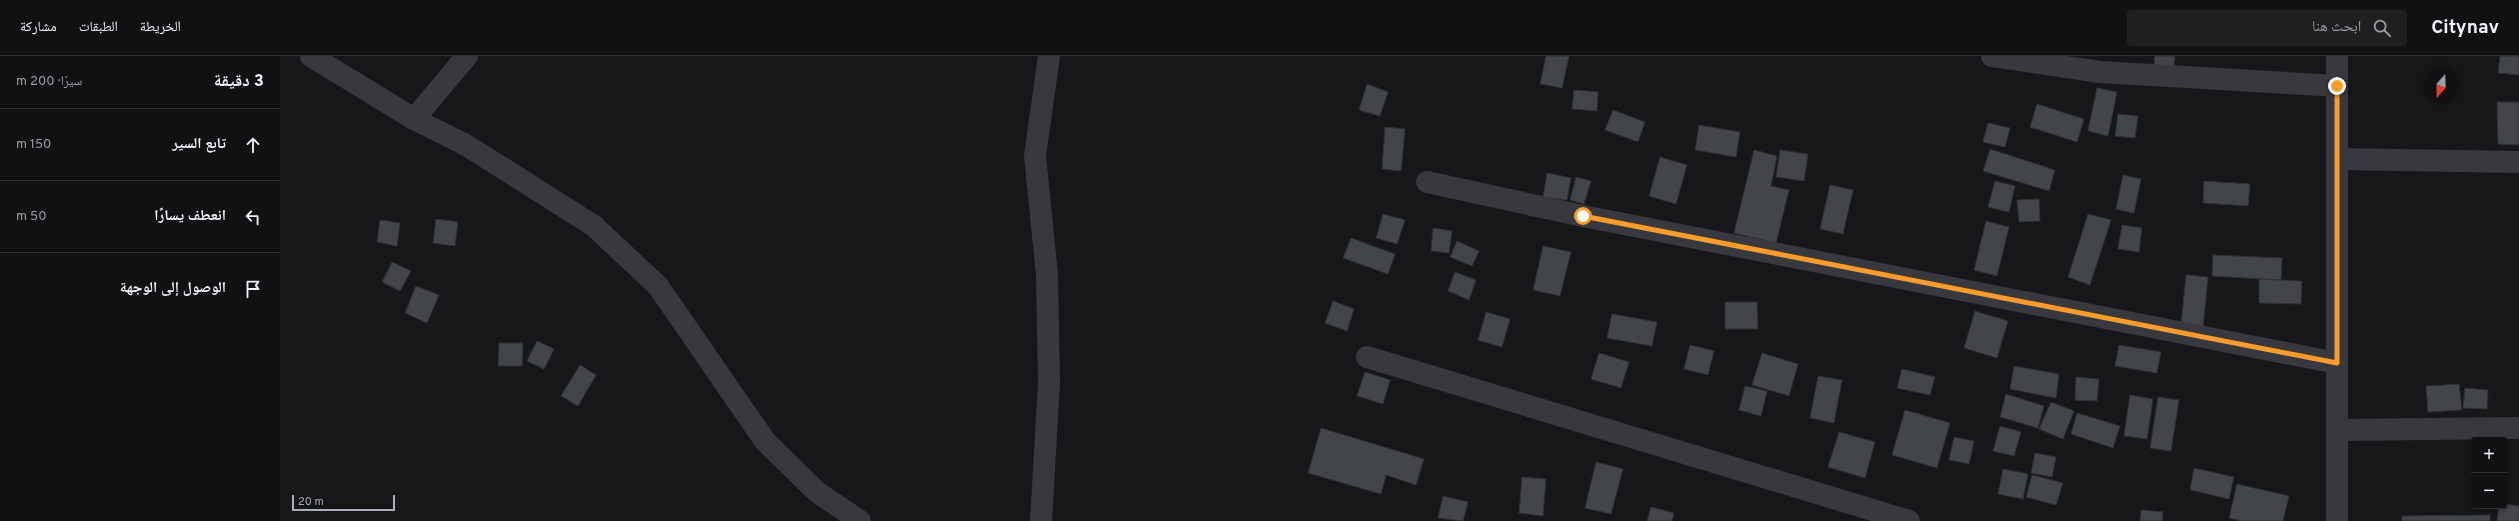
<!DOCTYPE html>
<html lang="ar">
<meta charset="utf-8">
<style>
:root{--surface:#111113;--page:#1e1f21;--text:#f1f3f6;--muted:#9c9da0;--line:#303133}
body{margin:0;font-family:Overpass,"Noto Naskh Arabic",sans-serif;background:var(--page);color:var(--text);direction:rtl}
.controls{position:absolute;right:12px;bottom:12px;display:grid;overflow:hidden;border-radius:4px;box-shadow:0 2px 6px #0003}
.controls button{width:36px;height:36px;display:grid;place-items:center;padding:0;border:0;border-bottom:1px solid var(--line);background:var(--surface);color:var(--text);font:20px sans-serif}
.compass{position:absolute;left:2143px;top:12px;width:36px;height:36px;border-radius:50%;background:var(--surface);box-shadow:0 2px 6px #0003;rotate:199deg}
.scale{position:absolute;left:12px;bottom:10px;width:103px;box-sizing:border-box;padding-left:4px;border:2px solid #a8afba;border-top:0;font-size:11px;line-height:14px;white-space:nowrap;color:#a8afba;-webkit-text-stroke:3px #121214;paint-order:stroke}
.stop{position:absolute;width:12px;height:12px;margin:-9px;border:3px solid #fd9c2a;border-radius:50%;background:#fff}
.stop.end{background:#fd9c2a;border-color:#fff;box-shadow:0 1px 4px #0008}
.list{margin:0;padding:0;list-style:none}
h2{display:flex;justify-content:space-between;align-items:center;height:52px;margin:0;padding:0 16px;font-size:17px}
h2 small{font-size:13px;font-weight:400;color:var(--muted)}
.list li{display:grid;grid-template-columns:26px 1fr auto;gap:12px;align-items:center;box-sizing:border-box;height:72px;padding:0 16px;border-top:1px solid var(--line)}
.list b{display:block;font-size:15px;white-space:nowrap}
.list em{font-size:13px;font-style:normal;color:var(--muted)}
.icon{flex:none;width:22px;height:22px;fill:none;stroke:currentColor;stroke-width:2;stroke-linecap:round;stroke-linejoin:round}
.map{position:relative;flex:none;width:2239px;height:465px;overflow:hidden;direction:ltr}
header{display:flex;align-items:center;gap:24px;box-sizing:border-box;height:56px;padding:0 20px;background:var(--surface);border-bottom:1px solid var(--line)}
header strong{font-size:19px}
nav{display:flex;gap:22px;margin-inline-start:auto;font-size:14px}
.search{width:280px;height:36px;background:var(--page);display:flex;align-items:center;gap:10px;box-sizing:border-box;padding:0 14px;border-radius:4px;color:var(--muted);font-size:15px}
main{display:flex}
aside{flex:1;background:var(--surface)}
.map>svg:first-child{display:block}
.building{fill:#424549;stroke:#303135}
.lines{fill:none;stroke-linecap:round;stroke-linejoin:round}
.street{stroke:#37393e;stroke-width:22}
.route{stroke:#fd9c2a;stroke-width:5}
</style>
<header>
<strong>Citynav</strong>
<div class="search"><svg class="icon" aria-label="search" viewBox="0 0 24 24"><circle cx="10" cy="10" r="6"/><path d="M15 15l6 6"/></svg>ابحث هنا</div>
<nav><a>الخريطة</a><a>الطبقات</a><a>مشاركة</a></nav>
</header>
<main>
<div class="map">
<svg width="2239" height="465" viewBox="0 0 2239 465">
<rect width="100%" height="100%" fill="#171719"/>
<g class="building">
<path d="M 1266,0 L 1289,0 L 1282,32 L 1260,28 Z"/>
<path d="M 1875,0 L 1895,0 L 1894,10 L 1874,9 Z"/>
<path d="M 2220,0 L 2239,0 L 2239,19 L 2218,17 Z"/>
<path d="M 1087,28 L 1108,36 L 1100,60 L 1079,54 Z"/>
<path d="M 1817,32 L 1837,36 L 1828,80 L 1808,75 Z"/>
<path d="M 1294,34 L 1318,36 L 1317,55 L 1292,53 Z"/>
<path d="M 2217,46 L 2239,46 L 2239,89 L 2218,88 Z"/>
<path d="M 1757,48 L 1804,63 L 1797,86 L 1750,71 Z"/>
<path d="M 1333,54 L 1365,66 L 1358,86 L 1325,74 Z"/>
<path d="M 1838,58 L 1858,60 L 1855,82 L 1835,80 Z"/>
<path d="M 1708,67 L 1730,72 L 1725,91 L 1703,86 Z"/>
<path d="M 1419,69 L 1460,76 L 1456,101 L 1415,94 Z"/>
<path d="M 1105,71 L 1125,73 L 1121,115 L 1102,113 Z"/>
<path d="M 1710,93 L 1775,114 L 1769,135 L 1703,115 Z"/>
<path d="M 1474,94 L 1497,100 L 1491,130 L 1509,134 L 1496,187 L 1454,177 Z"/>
<path d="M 1500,94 L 1528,98 L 1524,125 L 1496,121 Z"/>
<path d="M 1380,101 L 1407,109 L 1396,148 L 1369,140 Z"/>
<path d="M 1267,117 L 1291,122 L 1287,144 L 1263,141 Z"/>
<path d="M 1843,119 L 1861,123 L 1854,157 L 1836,153 Z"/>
<path d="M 1296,121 L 1311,125 L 1304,148 L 1290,144 Z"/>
<path d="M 1715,125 L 1735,130 L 1729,156 L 1708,151 Z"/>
<path d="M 1924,125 L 1970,128 L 1968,150 L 1923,147 Z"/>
<path d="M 1550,129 L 1573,134 L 1563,178 L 1540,173 Z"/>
<path d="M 1759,143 L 1760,165 L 1739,166 L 1737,144 Z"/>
<path d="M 1103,158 L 1125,164 L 1117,188 L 1096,182 Z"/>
<path d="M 1808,158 L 1831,164 L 1810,229 L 1788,221 Z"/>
<path d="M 156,163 L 178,166 L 175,190 L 153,187 Z"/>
<path d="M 100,164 L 120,167 L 117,190 L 97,186 Z"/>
<path d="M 1706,165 L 1729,171 L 1717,220 L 1694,214 Z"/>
<path d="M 1842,169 L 1862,172 L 1859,196 L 1838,193 Z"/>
<path d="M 1153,172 L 1172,175 L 1169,197 L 1151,195 Z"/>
<path d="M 1071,182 L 1115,198 L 1108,218 L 1063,202 Z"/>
<path d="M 1177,185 L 1199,195 L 1192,210 L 1170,201 Z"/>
<path d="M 1263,190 L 1291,196 L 1280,240 L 1253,234 Z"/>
<path d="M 1933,199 L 2002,202 L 2001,224 L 1932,220 Z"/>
<path d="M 112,206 L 131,215 L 120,235 L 102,226 Z"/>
<path d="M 1175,216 L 1196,224 L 1189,244 L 1168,235 Z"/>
<path d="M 1906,219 L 1928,221 L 1923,272 L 1901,270 Z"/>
<path d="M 1979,223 L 2022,225 L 2021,248 L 1979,247 Z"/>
<path d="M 136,230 L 159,239 L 147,267 L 125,257 Z"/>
<path d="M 1053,245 L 1074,253 L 1067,275 L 1045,267 Z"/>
<path d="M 1445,246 L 1477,246 L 1478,273 L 1445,273 Z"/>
<path d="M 1695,255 L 1728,265 L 1717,302 L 1684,292 Z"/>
<path d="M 1206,256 L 1230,263 L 1222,291 L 1198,284 Z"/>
<path d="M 1332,258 L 1377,266 L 1372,290 L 1327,282 Z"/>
<path d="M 257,285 L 274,293 L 264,313 L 247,305 Z"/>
<path d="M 219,287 L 243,287 L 242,310 L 218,310 Z"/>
<path d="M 1410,289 L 1434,295 L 1428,319 L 1404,313 Z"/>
<path d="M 1839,289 L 1881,296 L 1877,317 L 1835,310 Z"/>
<path d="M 1319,297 L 1349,306 L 1341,332 L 1311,323 Z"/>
<path d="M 1482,297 L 1518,308 L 1509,340 L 1472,329 Z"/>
<path d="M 300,309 L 316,319 L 298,350 L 281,340 Z"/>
<path d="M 1734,310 L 1779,318 L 1776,342 L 1730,333 Z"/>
<path d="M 1622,313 L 1655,321 L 1650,339 L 1617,332 Z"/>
<path d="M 1085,316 L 1110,324 L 1103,348 L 1077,340 Z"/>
<path d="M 1538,320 L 1562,324 L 1554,367 L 1530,362 Z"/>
<path d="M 1796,321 L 1819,323 L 1817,345 L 1795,344 Z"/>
<path d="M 2179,328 L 2182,354 L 2148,356 L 2146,330 Z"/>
<path d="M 1465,330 L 1487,335 L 1481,360 L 1459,354 Z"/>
<path d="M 2185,332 L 2208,334 L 2207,353 L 2183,352 Z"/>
<path d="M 1726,338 L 1764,350 L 1758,372 L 1720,361 Z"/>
<path d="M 1850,339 L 1873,343 L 1867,383 L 1844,380 Z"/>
<path d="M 1878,341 L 1899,344 L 1891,395 L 1870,392 Z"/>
<path d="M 1771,346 L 1794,355 L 1783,383 L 1759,373 Z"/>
<path d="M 1625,354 L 1670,367 L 1657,412 L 1612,399 Z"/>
<path d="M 1797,357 L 1840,370 L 1833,392 L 1791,378 Z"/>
<path d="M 1720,370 L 1741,376 L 1734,400 L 1713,395 Z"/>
<path d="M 1041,372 L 1144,403 L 1136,429 L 1106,419 L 1101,438 L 1028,417 Z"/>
<path d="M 1559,376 L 1595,386 L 1585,422 L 1548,411 Z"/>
<path d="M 1674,381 L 1694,385 L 1689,408 L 1669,404 Z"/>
<path d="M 1755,397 L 1776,401 L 1772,421 L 1751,417 Z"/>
<path d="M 1316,406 L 1343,413 L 1331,458 L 1305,452 Z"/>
<path d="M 1914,412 L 1954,421 L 1949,443 L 1910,434 Z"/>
<path d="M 1723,413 L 1748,418 L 1743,443 L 1718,438 Z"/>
<path d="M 1752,419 L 1783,427 L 1776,449 L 1746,441 Z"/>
<path d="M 1242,421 L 1266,423 L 1263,460 L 1239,457 Z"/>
<path d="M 1957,428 L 2009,440 L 2003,465 L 1961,465 L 1949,462 Z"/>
<path d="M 1163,440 L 1188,446 L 1183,465 L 1158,462 Z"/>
<path d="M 2224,448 L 2239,450 L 2239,465 L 2217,465 L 2219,450 L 2224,450 Z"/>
<path d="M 1371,451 L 1394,457 L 1392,465 L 1367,465 Z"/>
<path d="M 1861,454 L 1883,456 L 1882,465 L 1860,465 Z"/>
<path d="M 2210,459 L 2210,465 L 2122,465 L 2122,460 Z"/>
</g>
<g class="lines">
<g class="street">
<path d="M 31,0 L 134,63 L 186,89 L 314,170 L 378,230 L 485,385 L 537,436 L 580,465"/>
<path d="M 1712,0 L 1820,16 L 2057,30"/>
<path d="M 2057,0 L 2057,465"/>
<path d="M 134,63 L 187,0"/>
<path d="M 2058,103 L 2239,106"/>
<path d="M 1147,126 L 1303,160 L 2057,307"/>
<path d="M 1087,301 L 1629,465"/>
<path d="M 2057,374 L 2239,372"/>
<path d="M 761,465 L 769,327 L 767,219 L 755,100 L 769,0"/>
</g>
</g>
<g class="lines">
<path class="route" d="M 1303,160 L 2057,307 L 2057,30"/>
</g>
</svg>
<div class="controls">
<button>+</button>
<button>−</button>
</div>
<svg class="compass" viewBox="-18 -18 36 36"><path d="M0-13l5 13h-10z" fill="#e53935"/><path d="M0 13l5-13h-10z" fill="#9c9da0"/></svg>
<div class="scale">20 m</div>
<div class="stop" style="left:1303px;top:160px"></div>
<div class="stop end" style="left:2057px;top:30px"></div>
</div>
<aside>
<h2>3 دقيقة<small>سيرًا · 200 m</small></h2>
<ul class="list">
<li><svg class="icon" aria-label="ahead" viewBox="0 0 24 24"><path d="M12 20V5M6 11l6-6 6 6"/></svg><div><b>تابع السير</b></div><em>150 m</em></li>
<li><svg class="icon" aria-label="left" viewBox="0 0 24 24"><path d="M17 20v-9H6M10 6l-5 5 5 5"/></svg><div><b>انعطف يسارًا</b></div><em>50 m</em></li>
<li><svg class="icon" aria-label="arrive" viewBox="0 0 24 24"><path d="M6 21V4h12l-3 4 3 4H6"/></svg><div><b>الوصول إلى الوجهة</b></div></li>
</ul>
</aside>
</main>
